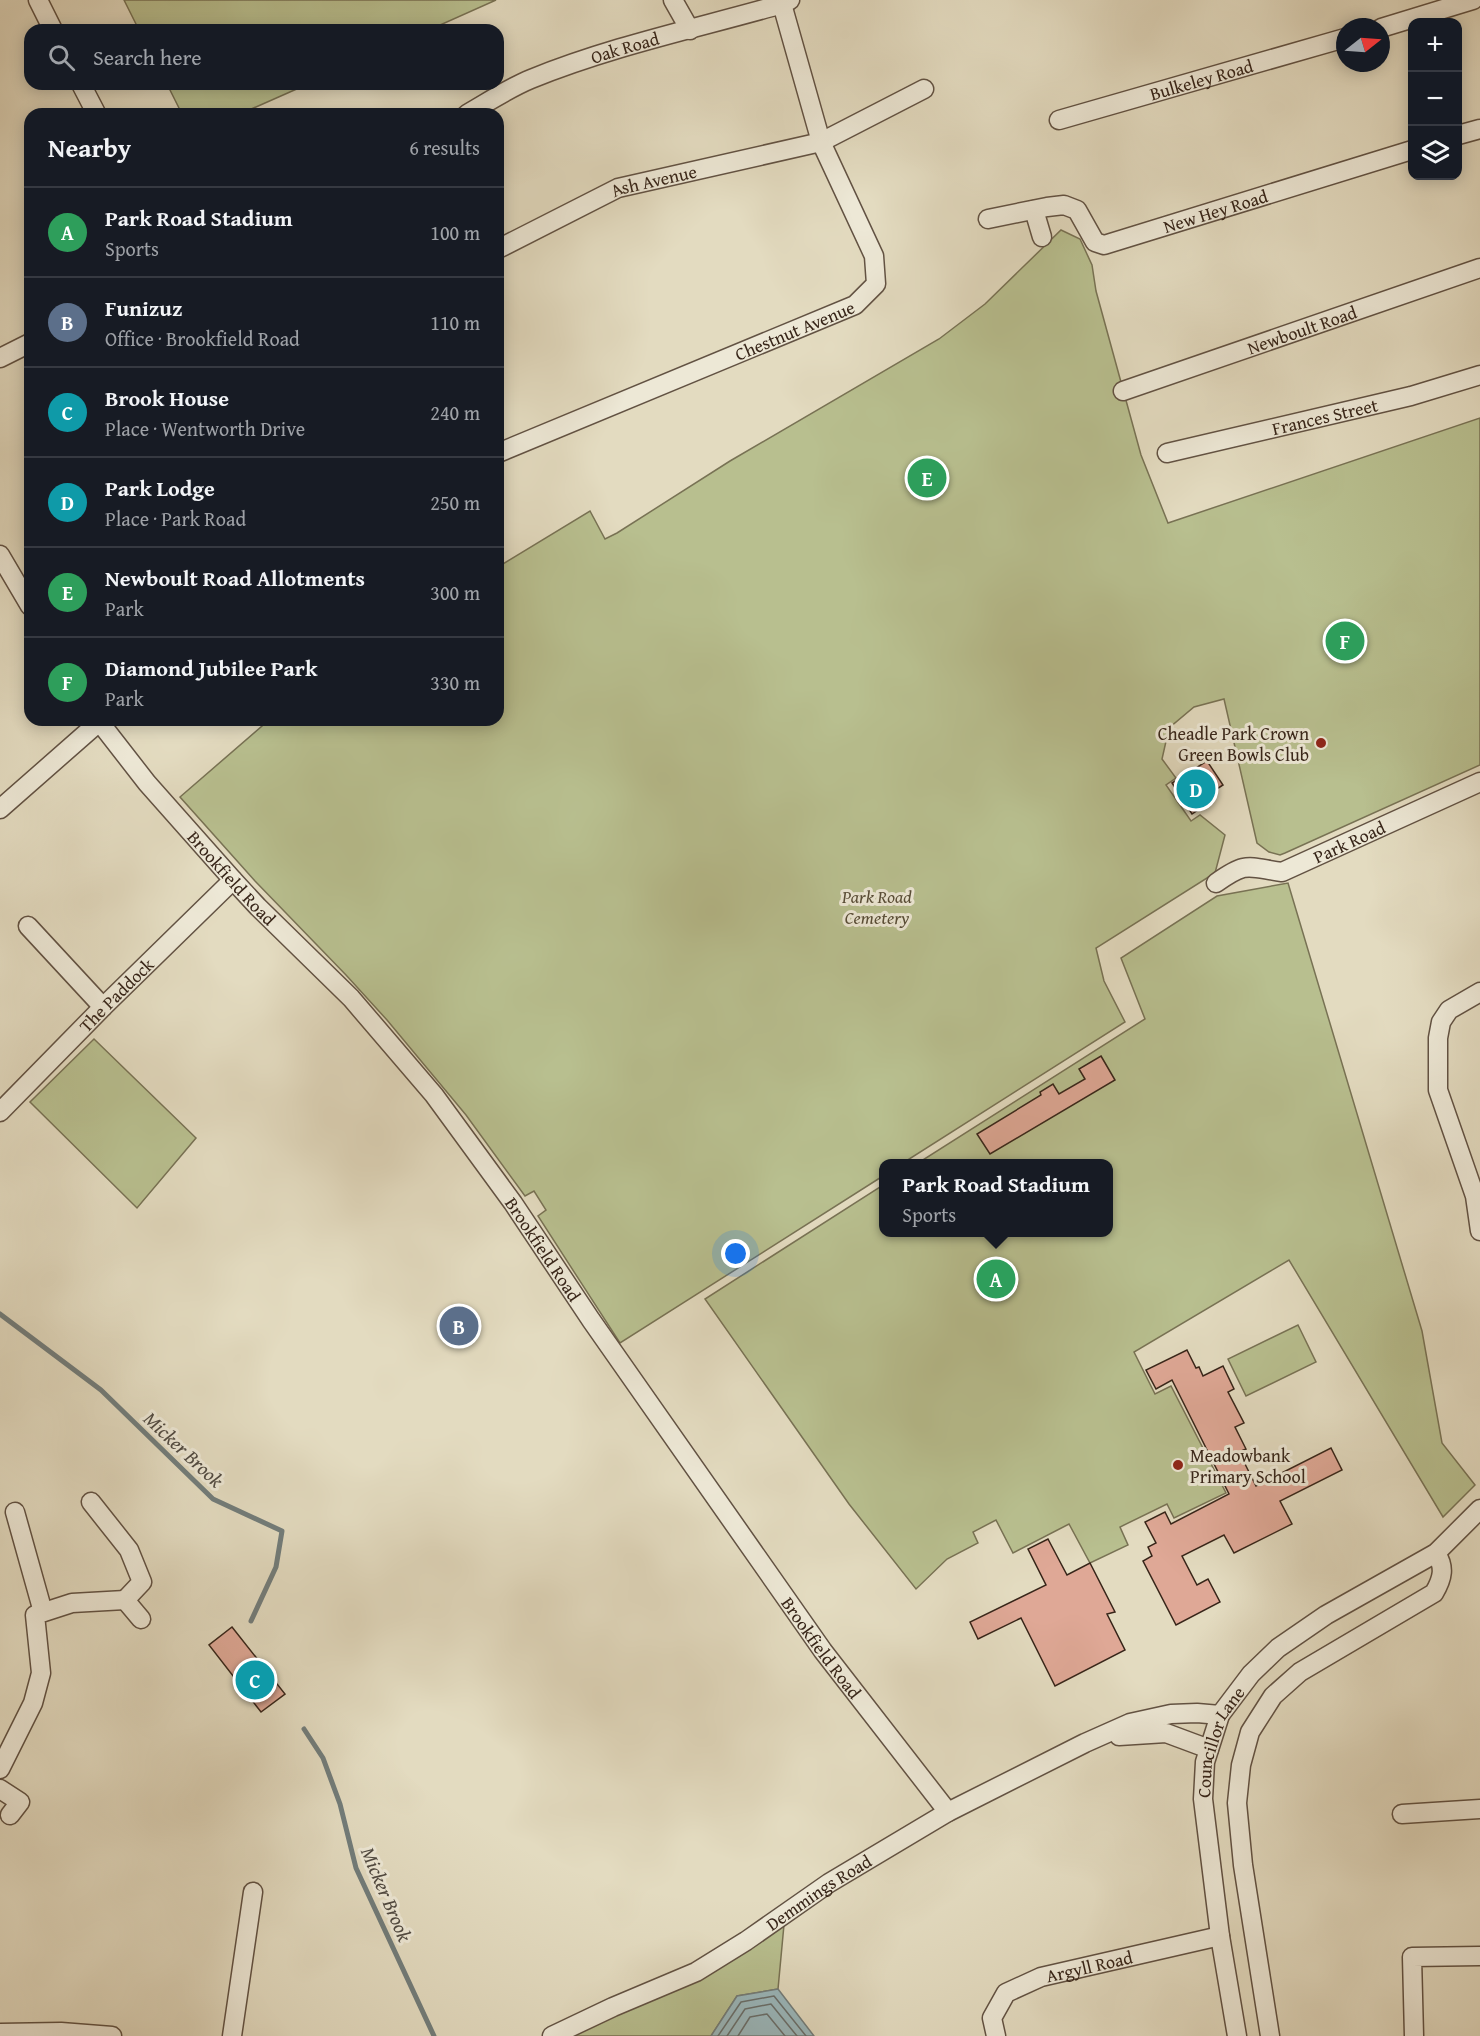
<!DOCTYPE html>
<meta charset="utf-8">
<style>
:root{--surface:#171b24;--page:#20242c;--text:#f1f3f6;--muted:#9ea1a6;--line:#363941;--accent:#c59692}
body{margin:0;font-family:"Gentium Book Plus",serif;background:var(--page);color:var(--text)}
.controls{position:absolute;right:18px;top:18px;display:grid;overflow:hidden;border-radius:12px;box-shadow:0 3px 15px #0003}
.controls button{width:54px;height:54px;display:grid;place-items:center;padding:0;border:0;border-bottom:2px solid var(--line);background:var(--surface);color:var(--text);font:30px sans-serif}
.compass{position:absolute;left:1336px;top:18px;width:54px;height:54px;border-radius:50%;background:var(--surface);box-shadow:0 3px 15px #0003;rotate:73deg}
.you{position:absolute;left:736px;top:1254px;width:21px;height:21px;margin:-15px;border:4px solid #fff;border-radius:50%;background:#1a73e8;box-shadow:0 0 0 9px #1a73e833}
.badge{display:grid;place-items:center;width:39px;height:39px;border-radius:50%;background:var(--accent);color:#fff;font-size:20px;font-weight:700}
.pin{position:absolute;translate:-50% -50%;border:3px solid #fff;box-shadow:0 2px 6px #0006}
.popup{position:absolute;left:879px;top:1159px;width:234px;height:78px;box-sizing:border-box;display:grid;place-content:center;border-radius:12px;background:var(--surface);filter:drop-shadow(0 2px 4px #0005);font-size:20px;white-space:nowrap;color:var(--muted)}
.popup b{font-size:22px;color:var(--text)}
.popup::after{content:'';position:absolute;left:50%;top:100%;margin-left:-12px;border:12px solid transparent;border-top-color:var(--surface)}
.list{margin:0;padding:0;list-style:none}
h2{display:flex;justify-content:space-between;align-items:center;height:78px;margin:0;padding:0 24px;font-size:26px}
h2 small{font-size:20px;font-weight:400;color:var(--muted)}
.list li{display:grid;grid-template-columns:39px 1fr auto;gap:18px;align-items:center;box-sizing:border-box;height:90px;padding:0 24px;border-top:2px solid var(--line)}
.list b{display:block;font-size:22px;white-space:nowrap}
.list p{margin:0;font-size:20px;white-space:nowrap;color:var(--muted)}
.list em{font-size:20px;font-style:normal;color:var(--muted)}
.icon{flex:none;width:33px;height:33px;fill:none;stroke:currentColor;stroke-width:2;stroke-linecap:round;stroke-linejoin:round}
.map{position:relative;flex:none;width:1480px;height:2036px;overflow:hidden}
.search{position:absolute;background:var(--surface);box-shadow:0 3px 15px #0003;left:24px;top:24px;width:480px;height:66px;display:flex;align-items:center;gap:15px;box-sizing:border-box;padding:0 21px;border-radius:18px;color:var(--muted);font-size:22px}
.panel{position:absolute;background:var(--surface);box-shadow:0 3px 15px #0003;left:24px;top:108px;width:480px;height:618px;border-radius:18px}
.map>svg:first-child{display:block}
.green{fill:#b8bf8f;stroke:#787254;stroke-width:1.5}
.water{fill:#9ab8bd;stroke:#727d7b;stroke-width:1.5}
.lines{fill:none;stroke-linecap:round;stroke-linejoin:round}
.shore{stroke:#686e6b;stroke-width:1.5}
.stream{stroke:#727d7b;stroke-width:5}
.building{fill:#dfa896;stroke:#372519;stroke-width:1.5}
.minor-casing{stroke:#625243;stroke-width:21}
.minor{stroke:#ede8d6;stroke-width:18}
.poi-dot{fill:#8f2418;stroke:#ede8d6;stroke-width:2}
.labels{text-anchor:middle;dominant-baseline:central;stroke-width:6;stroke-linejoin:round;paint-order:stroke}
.street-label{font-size:18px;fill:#372519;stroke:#ede8d6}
.poi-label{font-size:18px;fill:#372519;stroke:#ede8d6;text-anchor:end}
.park-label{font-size:18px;font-style:italic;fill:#574c36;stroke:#ede8d6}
.water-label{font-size:20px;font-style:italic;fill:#504a42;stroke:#ede8d6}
</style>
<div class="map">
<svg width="1480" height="2036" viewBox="0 0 1480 2036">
<rect width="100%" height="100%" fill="#e3dbc0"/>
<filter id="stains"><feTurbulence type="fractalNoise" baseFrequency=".00333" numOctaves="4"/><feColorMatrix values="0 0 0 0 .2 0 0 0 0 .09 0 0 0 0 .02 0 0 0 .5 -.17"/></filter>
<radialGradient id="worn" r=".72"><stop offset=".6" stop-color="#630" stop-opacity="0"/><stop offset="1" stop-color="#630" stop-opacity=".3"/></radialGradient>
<g class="green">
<path d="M 124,0 L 496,0 L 429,30 L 139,30 Z"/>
<path d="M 167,84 L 308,84 L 240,114 L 182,114 Z"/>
<path d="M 1061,230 L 1080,239 L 1092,265 L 1096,291 L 1141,455 L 1168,523 L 1480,418 L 1480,765 L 1285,853 L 1280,855 L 1269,852 L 1257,843 L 1224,699 L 1194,707 L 1169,728 L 1162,759 L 1176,778 L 1166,785 L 1191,821 L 1200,815 L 1225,835 L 1215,873 L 1096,948 L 1104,981 L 1125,1022 L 903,1163 L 884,1164 L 883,1176 L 620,1343 L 538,1216 L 546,1210 L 534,1191 L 525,1196 L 466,1115 L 387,1020 L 346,975 L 255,881 L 180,797 L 269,720 L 498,720 L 498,567 L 590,511 L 605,539 L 617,533 L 730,461 L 939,339 L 985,304 Z"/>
<path d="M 1288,883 L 1422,1331 L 1442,1443 L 1475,1485 L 1443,1517 L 1289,1260 L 1134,1352 L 1155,1394 L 1171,1386 L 1226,1493 L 1174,1518 L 1167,1504 L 1120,1527 L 1128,1545 L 1090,1563 L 1069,1524 L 1013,1553 L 996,1520 L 973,1532 L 978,1543 L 947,1559 L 916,1589 L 849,1504 L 705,1299 L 883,1185 L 884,1232 L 1108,1232 L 1108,1164 L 918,1163 L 1145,1019 L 1121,958 L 1217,896 Z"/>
<path d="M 94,1039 L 196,1138 L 137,1208 L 30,1102 Z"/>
<path d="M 1298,1325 L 1316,1362 L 1246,1396 L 1228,1359 Z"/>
<path d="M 785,1914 L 778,1989 L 737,1996 L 711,2036 L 552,2036 L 613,2007 Z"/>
</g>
<path class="water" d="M 778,1989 L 814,2036 L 711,2036 L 737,1996 Z"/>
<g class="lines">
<g class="shore">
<path d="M 718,2036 L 741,2002 L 774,1996 L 806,2036"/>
<path d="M 727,2036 L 745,2009 L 771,2004 L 797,2036"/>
<path d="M 738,2036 L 750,2017 L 767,2014 L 785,2036"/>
</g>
<g class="stream">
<path d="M 0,1314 L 101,1390 L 213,1499 L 282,1531 L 276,1567 L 251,1621"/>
<path d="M 304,1729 L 323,1758 L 340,1804 L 356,1868 L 434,2036"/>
</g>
</g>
<g class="building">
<path d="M 1207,761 L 1223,785 L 1209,794 L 1213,800 L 1192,814 L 1172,783 Z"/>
<path d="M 1101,1056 L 1115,1080 L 990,1154 L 977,1134 L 1041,1095 L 1040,1092 L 1053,1084 L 1059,1094 L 1085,1079 L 1079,1069 Z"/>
<path d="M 1187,1350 L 1196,1368 L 1199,1367 L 1203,1376 L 1223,1366 L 1234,1389 L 1228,1392 L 1244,1423 L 1235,1427 L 1246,1449 L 1239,1452 L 1256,1486 L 1331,1448 L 1342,1470 L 1280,1501 L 1292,1524 L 1234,1553 L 1224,1535 L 1182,1556 L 1197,1585 L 1208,1579 L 1220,1602 L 1176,1625 L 1143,1561 L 1152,1556 L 1148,1547 L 1156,1543 L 1145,1522 L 1165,1512 L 1171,1524 L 1229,1494 L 1172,1380 L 1156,1389 L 1146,1370 Z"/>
<path d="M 1048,1539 L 1067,1575 L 1090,1563 L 1115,1612 L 1107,1614 L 1125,1650 L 1055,1686 L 1021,1618 L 978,1639 L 970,1622 L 1046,1585 L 1028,1549 Z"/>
<path d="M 232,1627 L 285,1694 L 261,1712 L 209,1645 Z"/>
</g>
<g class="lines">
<defs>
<g id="minor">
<path d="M 38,0 L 53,30"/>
<path d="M 673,0 L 690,30"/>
<path d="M 1381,28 L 1473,0"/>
<path d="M 81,84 L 96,113"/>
<path id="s1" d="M 467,114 C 488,102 509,88 531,79 C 612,46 698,28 782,4 L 790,0"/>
<path id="s2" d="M 1059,120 L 1345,38"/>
<path d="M 1458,135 L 1480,129"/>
<path d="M 1034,210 L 1042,237"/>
<path id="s3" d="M 988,219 L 1047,207 L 1064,205 L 1077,210 L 1095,242 L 1104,245 L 1412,150"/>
<path id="s4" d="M 498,249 L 618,188 L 821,142 L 924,89"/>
<path d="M 0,358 L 30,343"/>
<path id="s5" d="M 1123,391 L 1480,268"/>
<path id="s6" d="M 498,453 L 855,305 L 876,284 L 874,256 L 821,142 L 782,4"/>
<path id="s7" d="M 1167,453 L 1411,396 L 1480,375"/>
<path d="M 0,555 L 30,606"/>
<path id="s8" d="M 98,720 L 147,783 L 233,880 L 258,907 L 351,998 L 434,1095 L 513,1203 L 591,1320 L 823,1651 L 948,1812"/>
<path d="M 0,809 L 99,722"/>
<path id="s9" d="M 1216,883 C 1247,861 1247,867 1282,872 L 1480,782"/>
<path d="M 28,926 L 103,1007"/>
<path d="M 1480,992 L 1449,1010 L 1441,1022 L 1438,1038 L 1438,1090 L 1475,1196 L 1480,1231"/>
<path id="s10" d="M 0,1112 L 103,1007 L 233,880"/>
<path d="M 91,1502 L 129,1550 L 142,1582 L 125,1600 L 141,1619"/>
<path d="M 15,1512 L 43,1612"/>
<path d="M 1119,1736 L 1166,1733 L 1209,1749"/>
<path d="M 0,1769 L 33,1703 L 41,1673 L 35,1615 L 72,1603 L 125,1600"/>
<path d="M 0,1789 L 20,1802 L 10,1815"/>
<path d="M 1402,1814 L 1480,1809"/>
<path d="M 0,2033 L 61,2032 L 112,2036"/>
<path d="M 232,2036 L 253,1892"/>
<path id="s11" d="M 552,2036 L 613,2007 L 696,1972 L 746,1941 L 829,1883 L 948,1812 L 1085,1743 L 1130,1723 L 1171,1714 L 1197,1713 L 1220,1715"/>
<path id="s12" d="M 996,2036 L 992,2018 L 1006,1993 L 1041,1977 L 1220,1936"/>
<path id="s13" d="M 1237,2036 L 1220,1936 L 1203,1799 L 1205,1762 L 1220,1715 L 1251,1674 L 1278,1648 L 1326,1615 L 1436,1553 L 1480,1509"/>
<path d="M 1270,2036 L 1243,1865 L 1237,1803 L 1241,1765 L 1250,1732 L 1273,1696 L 1300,1672 L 1434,1593 C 1443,1578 1445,1567 1436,1553"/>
<path d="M 1414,2036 L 1412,1957 L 1480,1956"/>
</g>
</defs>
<use href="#minor" class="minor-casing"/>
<use href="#minor" class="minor"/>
</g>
<g class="poi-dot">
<circle cx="1321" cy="743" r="6"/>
<circle cx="1178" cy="1465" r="6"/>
</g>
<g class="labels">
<g class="street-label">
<text stroke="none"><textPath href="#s1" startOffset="172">Oak Road</textPath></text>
<text stroke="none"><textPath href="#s2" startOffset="148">Bulkeley Road</textPath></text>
<text stroke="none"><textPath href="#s4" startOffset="171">Ash Avenue</textPath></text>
<text stroke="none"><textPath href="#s3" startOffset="254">New Hey Road</textPath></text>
<text stroke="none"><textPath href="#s6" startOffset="321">Chestnut Avenue</textPath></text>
<text stroke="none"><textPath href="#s5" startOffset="189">Newboult Road</textPath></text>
<text stroke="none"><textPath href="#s7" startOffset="162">Frances Street</textPath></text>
<text stroke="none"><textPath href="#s9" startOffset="144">Park Road</textPath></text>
<text stroke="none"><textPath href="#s8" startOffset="207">Brookfield Road</textPath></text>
<text stroke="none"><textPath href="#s10" startOffset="165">The Paddock</textPath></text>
<text stroke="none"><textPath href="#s8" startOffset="693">Brookfield Road</textPath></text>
<text stroke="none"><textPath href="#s8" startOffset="1179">Brookfield Road</textPath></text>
<text stroke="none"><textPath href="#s13" startOffset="300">Councillor Lane</textPath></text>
<text stroke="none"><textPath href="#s11" startOffset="304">Demmings Road</textPath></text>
<text stroke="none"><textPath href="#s12" startOffset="135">Argyll Road</textPath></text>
</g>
<g class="poi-label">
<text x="1309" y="733">Cheadle Park Crown<tspan x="1309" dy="21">Green Bowls Club</tspan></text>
<text x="1190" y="1455" text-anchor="start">Meadowbank<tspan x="1190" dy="21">Primary School</tspan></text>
</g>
<g class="park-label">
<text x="877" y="896">Park Road<tspan x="877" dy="21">Cemetery</tspan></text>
</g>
<g class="water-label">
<text transform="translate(184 1449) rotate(43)">Micker Brook</text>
<text transform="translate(387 1894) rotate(67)">Micker Brook</text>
</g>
</g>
<rect width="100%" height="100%" filter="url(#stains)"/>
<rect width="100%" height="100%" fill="url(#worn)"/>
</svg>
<div class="controls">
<button>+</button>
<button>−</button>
<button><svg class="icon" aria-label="layers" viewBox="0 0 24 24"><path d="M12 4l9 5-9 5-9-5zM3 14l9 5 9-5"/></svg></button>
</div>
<svg class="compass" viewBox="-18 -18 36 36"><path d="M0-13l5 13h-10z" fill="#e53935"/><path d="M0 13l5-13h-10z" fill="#9ea1a6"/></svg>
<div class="you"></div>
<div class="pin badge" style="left:996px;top:1279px;background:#2e9e5b">A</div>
<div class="popup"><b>Park Road Stadium</b>Sports</div>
<div class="pin badge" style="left:459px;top:1326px;background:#5c6f8a">B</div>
<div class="pin badge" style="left:255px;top:1680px;background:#0f9aa8">C</div>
<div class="pin badge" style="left:1196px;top:789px;background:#0f9aa8">D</div>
<div class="pin badge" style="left:927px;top:478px;background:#2e9e5b">E</div>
<div class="pin badge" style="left:1345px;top:641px;background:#2e9e5b">F</div>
<div class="search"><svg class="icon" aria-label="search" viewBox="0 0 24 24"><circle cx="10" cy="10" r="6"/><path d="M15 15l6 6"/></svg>Search here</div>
<section class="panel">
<h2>Nearby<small>6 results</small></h2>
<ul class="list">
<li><span class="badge" style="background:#2e9e5b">A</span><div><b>Park Road Stadium</b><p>Sports</p></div><em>100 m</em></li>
<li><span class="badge" style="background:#5c6f8a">B</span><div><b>Funizuz</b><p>Office · Brookfield Road</p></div><em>110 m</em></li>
<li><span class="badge" style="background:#0f9aa8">C</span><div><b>Brook House</b><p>Place · Wentworth Drive</p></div><em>240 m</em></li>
<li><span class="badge" style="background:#0f9aa8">D</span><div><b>Park Lodge</b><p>Place · Park Road</p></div><em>250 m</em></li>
<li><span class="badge" style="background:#2e9e5b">E</span><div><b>Newboult Road Allotments</b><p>Park</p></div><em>300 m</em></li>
<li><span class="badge" style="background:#2e9e5b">F</span><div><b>Diamond Jubilee Park</b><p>Park</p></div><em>330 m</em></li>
</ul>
</section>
</div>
